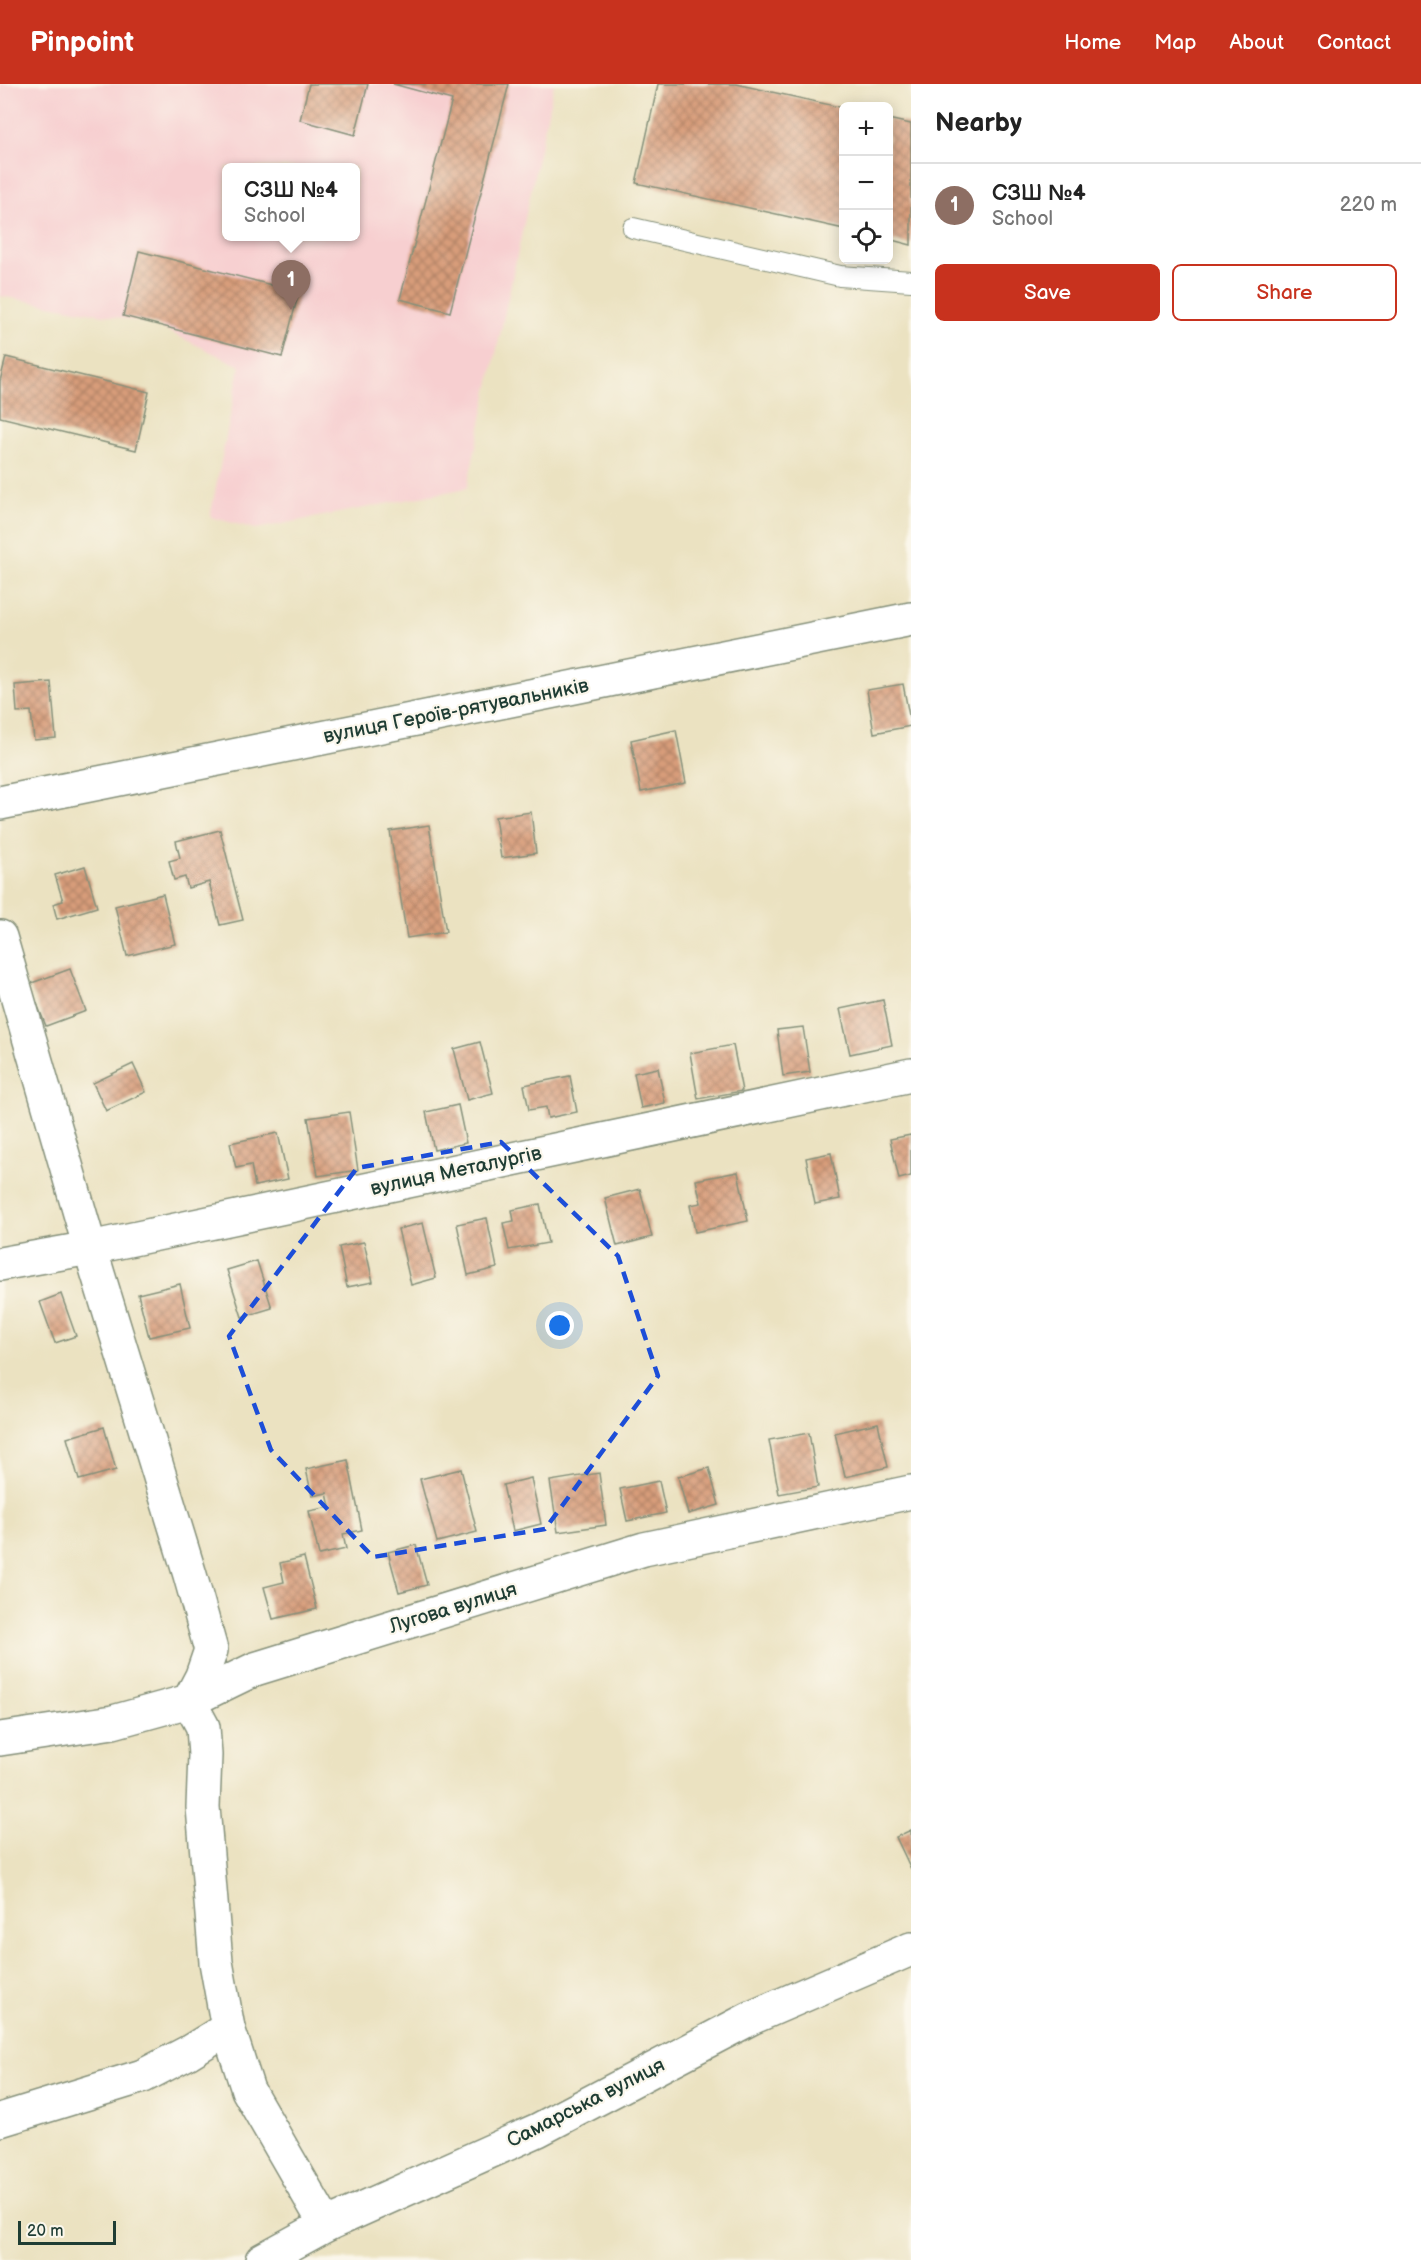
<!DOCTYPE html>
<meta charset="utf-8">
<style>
:root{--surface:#fff;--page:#f6f6f6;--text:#222;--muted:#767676;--line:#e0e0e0;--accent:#c8321e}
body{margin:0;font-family:"Balsamiq Sans",sans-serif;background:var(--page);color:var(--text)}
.controls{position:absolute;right:18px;top:18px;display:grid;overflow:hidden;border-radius:9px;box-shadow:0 3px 15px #0003}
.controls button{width:54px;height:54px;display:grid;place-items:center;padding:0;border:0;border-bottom:2px solid var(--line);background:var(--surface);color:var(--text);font:30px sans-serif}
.scale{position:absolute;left:18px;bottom:15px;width:98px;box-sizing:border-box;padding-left:6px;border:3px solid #1f3d34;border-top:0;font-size:16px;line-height:21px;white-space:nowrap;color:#1f3d34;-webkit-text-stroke:4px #fbf7ec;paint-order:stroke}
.you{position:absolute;left:560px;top:1242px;width:21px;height:21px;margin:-15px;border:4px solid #fff;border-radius:50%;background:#1a73e8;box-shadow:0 0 0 9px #1a73e833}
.badge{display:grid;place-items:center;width:39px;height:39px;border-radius:50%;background:var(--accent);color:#fff;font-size:20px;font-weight:700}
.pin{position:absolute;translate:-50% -50px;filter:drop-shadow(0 2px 3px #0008)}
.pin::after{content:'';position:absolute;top:32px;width:21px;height:18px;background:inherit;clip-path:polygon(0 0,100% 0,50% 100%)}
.popup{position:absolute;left:222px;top:79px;width:138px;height:78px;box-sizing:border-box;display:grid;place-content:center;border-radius:9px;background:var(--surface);filter:drop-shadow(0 2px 4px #0005);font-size:20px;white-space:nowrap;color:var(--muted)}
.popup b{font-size:22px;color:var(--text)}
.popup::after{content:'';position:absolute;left:50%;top:100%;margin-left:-12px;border:12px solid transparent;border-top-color:var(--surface)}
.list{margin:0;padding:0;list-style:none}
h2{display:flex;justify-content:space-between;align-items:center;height:78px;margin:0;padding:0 24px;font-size:26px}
h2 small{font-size:20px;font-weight:400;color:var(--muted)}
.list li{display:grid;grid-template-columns:39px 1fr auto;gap:18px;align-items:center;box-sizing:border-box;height:84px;padding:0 24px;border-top:2px solid var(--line)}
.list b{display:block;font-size:22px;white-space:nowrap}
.list p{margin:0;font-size:20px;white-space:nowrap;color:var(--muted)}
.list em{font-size:20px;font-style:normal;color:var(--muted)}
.actions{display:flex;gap:12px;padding:18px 24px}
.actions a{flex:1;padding:14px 0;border:2px solid var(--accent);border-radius:9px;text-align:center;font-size:21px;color:var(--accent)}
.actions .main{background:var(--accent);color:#fff}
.icon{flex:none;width:33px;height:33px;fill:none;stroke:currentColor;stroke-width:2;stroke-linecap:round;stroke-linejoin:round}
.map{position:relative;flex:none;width:911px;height:2176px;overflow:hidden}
header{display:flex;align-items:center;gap:36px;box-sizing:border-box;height:84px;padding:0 30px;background:var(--accent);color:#fff}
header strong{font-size:28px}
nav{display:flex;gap:33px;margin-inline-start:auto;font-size:21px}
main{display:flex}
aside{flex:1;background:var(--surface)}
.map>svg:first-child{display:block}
.built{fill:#f7cfd0;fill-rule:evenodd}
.building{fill:url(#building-cross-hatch)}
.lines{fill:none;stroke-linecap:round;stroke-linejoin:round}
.lane-casing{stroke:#85907a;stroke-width:22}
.street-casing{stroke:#85907a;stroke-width:36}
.secondary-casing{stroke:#85907a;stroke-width:36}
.lane{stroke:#fff;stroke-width:20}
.street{stroke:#fff;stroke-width:33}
.secondary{stroke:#fff;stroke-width:33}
.marked{fill:none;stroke:#1d4ed8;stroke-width:4.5;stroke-dasharray:12 8;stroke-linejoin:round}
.labels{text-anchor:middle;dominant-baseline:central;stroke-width:4.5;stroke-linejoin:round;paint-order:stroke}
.street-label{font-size:20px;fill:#1f3d34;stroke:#fbf7ec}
</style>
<header>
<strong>Pinpoint</strong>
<nav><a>Home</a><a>Map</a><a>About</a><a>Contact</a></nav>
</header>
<main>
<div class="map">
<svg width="911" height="2176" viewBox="0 0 911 2176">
<defs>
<pattern id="building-cross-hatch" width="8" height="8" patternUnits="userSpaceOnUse" patternTransform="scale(1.5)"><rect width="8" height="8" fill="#d89d7a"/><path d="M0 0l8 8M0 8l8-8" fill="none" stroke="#af8165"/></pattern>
</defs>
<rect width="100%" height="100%" fill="#fbf7ec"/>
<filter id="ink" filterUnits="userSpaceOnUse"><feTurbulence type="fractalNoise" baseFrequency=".0167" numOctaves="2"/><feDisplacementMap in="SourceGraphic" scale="12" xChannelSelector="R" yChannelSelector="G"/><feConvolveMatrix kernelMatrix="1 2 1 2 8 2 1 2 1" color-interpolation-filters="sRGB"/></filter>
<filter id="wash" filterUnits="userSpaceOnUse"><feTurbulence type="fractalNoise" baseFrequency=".008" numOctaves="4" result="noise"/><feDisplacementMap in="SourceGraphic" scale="24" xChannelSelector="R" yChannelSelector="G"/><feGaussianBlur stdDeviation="1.35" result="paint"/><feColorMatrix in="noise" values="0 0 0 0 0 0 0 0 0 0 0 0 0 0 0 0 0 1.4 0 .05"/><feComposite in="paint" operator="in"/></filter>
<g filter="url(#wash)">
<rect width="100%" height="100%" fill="#ebe2c1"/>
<path class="built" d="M 0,0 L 554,0 L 467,404 L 256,445 L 210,433 L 240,282 L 153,240 L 0,212 ZM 226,83 L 356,83 L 356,152 L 226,152 Z"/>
<g id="blocks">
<g class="building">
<path d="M 309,0 L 368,0 L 355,51 L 300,36 Z"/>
<path d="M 509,0 L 450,228 L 400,215 L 452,16 L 393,0 Z"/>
<path d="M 658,0 L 736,0 L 844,24 L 844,145 L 636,99 Z"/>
<path d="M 888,35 L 911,40 L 911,161 L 888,155 Z"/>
<path d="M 139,167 L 299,208 L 282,273 L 123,232 Z"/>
<path d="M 6,273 L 149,308 L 136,366 L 0,333 L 0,297 Z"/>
<path d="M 51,598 L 56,654 L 34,656 L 31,627 L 17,628 L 15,601 Z"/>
<path d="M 903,600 L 911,642 L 874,649 L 867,606 Z"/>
<path d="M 676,646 L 686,699 L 641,708 L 631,656 Z"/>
<path d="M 531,728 L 536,769 L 501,774 L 495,733 Z"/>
<path d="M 429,741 L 446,848 L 407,854 L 390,747 Z"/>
<path d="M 220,746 L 243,836 L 220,841 L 209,798 L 188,804 L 185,793 L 174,796 L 169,777 L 180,774 L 176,757 Z"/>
<path d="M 85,782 L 97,823 L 57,835 L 53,820 L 63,817 L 55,791 Z"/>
<path d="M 163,810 L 175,860 L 127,872 L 115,822 Z"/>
<path d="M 70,885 L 86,927 L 46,942 L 29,900 Z"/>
<path d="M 883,916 L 892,961 L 850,970 L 840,925 Z"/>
<path d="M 803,943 L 810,988 L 783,992 L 777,946 Z"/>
<path d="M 480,958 L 493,1009 L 467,1016 L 454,965 Z"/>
<path d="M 733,961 L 742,1007 L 698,1015 L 690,969 Z"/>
<path d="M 133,980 L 146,1008 L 106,1027 L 93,999 Z"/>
<path d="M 658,984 L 665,1019 L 641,1024 L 634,989 Z"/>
<path d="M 570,992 L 577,1028 L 548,1034 L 546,1023 L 529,1026 L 524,1001 Z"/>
<path d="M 458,1021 L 466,1059 L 434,1066 L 426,1028 Z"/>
<path d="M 349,1028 L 358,1086 L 318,1092 L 308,1034 Z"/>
<path d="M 278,1049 L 288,1095 L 255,1102 L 251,1081 L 236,1084 L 230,1059 Z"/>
<path d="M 911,1051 L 911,1092 L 899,1095 L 890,1055 Z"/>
<path d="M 831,1069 L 840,1115 L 815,1120 L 806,1074 Z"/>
<path d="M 738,1088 L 748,1137 L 695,1148 L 690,1121 L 701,1119 L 696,1096 Z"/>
<path d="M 640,1105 L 652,1153 L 617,1162 L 605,1114 Z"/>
<path d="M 540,1120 L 548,1159 L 509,1166 L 503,1139 L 514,1137 L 512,1126 Z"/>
<path d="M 487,1134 L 497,1184 L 468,1191 L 457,1140 Z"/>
<path d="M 423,1139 L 436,1194 L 411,1201 L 398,1145 Z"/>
<path d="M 364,1158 L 373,1198 L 347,1203 L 339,1163 Z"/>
<path d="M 257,1177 L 272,1224 L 242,1233 L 227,1186 Z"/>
<path d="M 180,1200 L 190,1244 L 149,1253 L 138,1210 Z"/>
<path d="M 61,1210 L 76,1252 L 55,1259 L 40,1218 Z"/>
<path d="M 878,1339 L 888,1383 L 845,1393 L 835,1349 Z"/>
<path d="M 104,1343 L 116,1386 L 79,1396 L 67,1354 Z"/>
<path d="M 809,1349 L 818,1403 L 779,1410 L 769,1356 Z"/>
<path d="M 348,1376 L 362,1446 L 343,1450 L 346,1465 L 319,1471 L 309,1427 L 330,1423 L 327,1409 L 312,1412 L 306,1385 Z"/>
<path d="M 709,1384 L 719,1421 L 688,1430 L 678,1393 Z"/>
<path d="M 461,1385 L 477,1448 L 437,1458 L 420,1395 Z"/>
<path d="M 599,1389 L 606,1441 L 558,1448 L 550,1397 Z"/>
<path d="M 531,1394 L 541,1440 L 513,1447 L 503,1401 Z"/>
<path d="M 659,1397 L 666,1429 L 627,1437 L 620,1405 Z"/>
<path d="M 416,1461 L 427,1501 L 399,1508 L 388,1468 Z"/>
<path d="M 304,1473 L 317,1525 L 273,1535 L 264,1503 L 284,1498 L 280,1479 Z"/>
<path d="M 911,1746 L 911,1785 L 896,1753 Z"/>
</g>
</g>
</g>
<g filter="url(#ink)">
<use href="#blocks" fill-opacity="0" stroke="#85907a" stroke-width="1.5"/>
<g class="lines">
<defs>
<path id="lane" d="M 633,144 L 840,192 L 911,197"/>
<g id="street">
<path d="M 0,853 L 90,1164 L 190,1491 L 211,1566 L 202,1592 L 189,1617 L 203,1643 L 205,1671 L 203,1723 L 216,1878 L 228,1944 L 248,2006 L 326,2141"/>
<path d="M 0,1180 L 90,1164 L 911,991"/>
<path d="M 0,1655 L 113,1638 L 189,1617 L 255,1585 L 644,1465 L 911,1408"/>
<path d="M 0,2036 L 143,1992 L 189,1968 L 228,1944"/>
<path d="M 262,2176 L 326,2141 L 538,2046 L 751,1934 L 911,1865"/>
</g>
<path id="secondary" d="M 0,719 L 911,535"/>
</defs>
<use href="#lane" class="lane-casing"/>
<use href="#street" class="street-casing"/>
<use href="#secondary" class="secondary-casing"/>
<use href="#lane" class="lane"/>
<use href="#street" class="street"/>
<use href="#secondary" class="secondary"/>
</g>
</g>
<path class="marked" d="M 501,1058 L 618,1172 L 658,1292 L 545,1445 L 373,1473 L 271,1366 L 229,1252 L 357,1084 Z"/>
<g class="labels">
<g class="street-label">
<text transform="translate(456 627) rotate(-11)">вулиця Героїв-рятувальників</text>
<text transform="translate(456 1087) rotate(-12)">вулиця Металургів</text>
<text transform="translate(453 1524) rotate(-17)">Лугова вулиця</text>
<text transform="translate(586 2019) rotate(-27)">Самарська вулиця</text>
</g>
</g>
</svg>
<div class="controls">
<button>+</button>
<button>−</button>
<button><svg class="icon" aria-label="locate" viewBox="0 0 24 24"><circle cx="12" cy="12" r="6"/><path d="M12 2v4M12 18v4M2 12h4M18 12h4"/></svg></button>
</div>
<div class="scale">20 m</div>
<div class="you"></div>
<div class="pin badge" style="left:291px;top:226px;background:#8d6e63">1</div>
<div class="popup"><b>СЗШ №4</b>School</div>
</div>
<aside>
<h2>Nearby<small></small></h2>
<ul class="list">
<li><span class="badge" style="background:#8d6e63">1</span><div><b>СЗШ №4</b><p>School</p></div><em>220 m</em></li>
</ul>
<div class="actions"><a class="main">Save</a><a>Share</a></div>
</aside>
</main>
